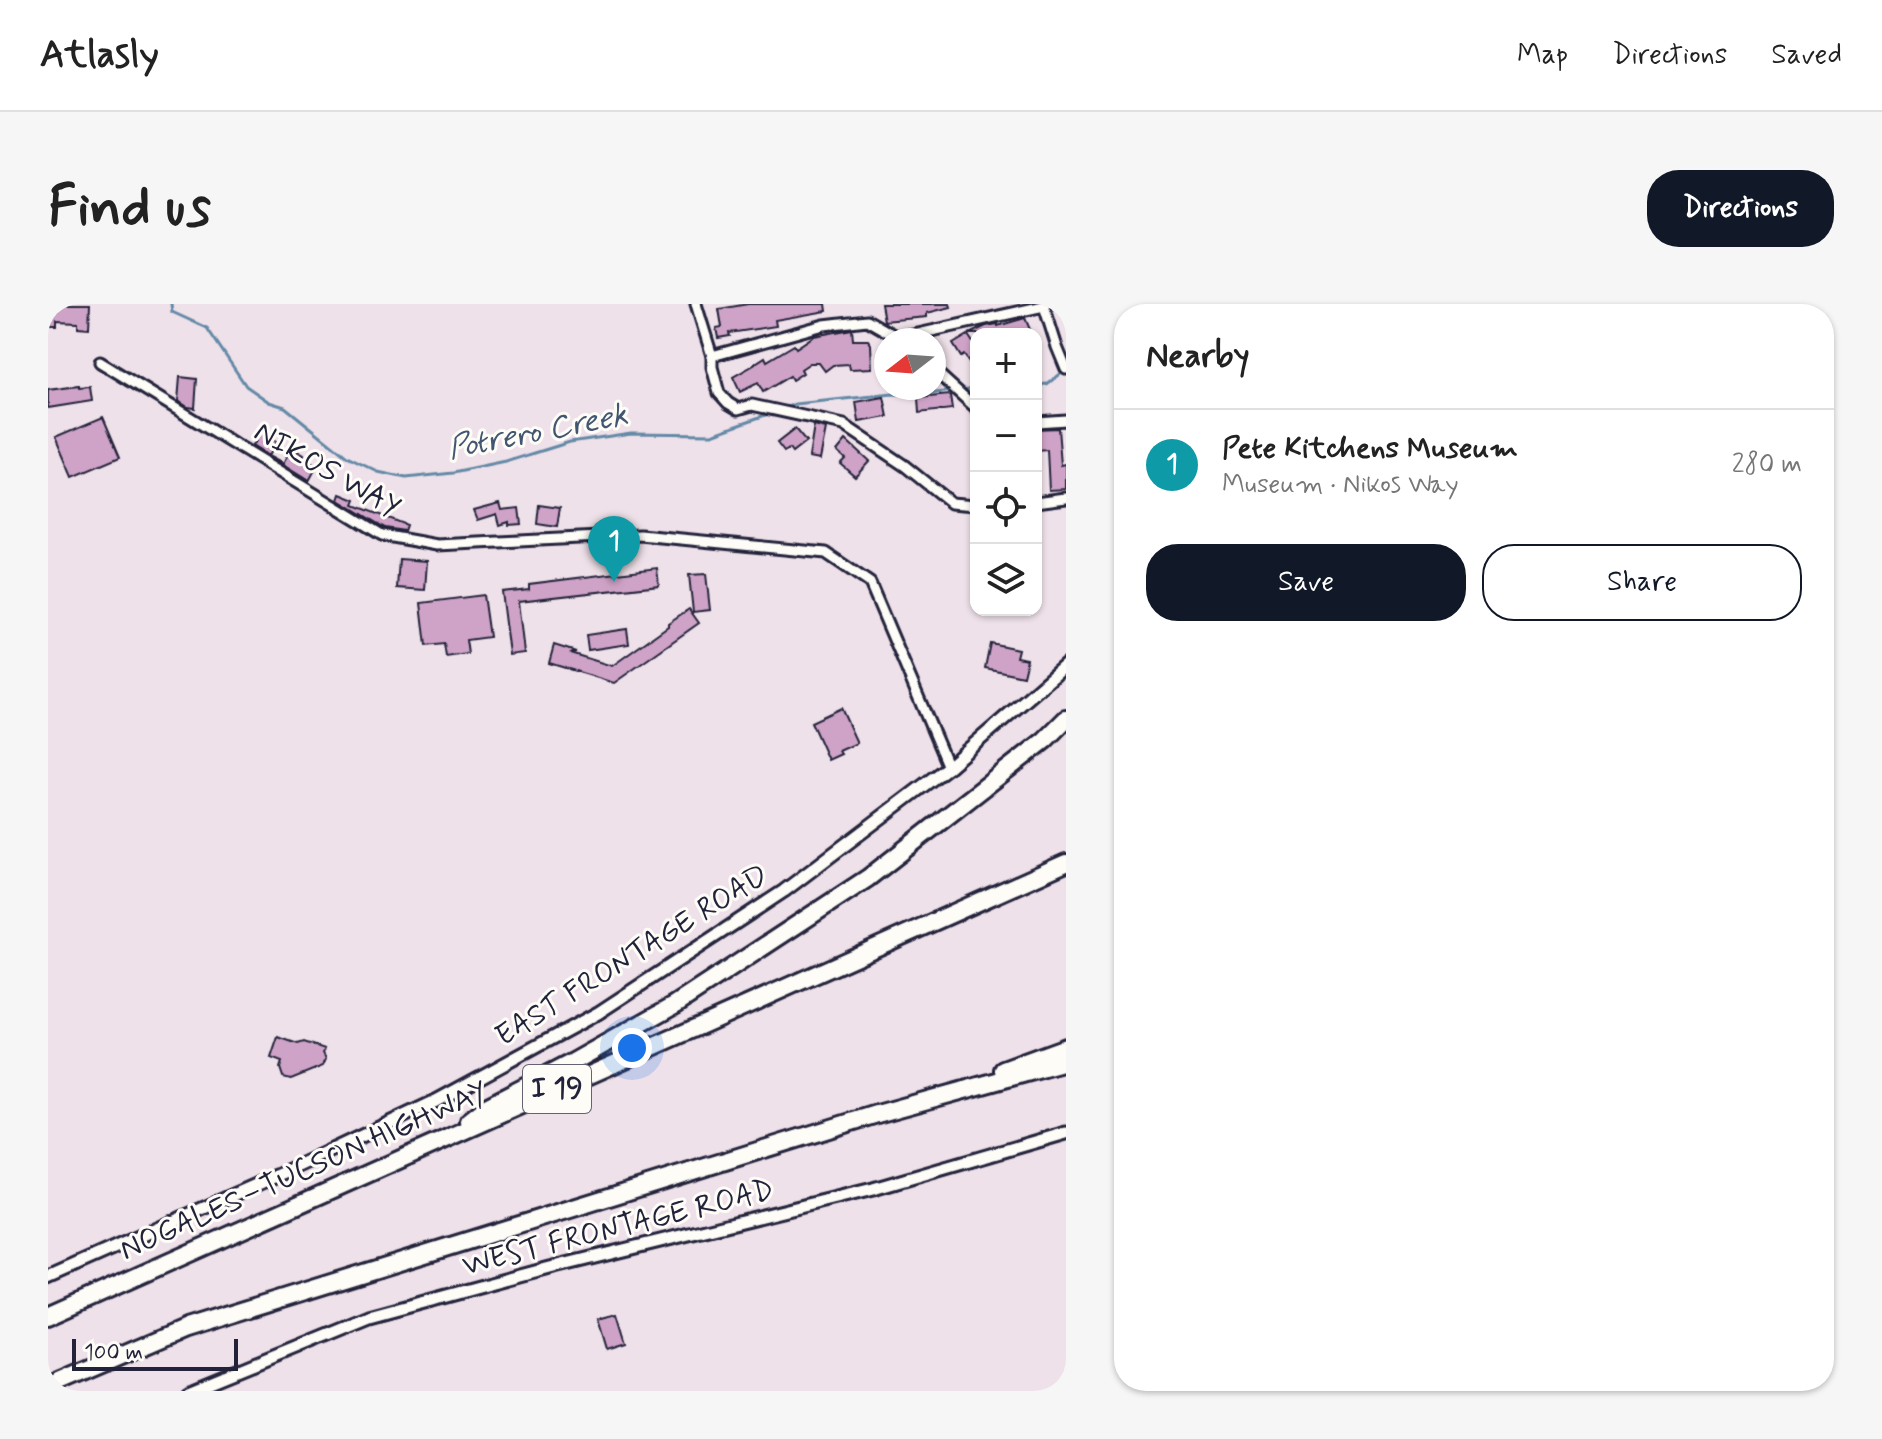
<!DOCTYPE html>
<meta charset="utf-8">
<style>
:root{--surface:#fff;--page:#f6f6f6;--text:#222;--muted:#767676;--line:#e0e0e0;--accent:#111827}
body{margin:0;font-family:Mynerve,sans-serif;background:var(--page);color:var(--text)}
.controls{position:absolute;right:24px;top:24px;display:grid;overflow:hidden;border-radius:16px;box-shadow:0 2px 6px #0004}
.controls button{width:72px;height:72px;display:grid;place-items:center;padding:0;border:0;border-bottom:2px solid var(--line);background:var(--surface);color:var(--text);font:40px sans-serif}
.compass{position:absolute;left:826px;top:24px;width:72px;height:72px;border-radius:50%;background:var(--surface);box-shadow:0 2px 6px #0004;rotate:253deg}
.scale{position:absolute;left:24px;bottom:20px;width:166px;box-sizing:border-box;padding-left:8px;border:4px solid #22223b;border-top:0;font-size:22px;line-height:28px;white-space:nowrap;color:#22223b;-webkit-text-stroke:6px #fdfcf7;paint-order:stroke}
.you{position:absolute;left:584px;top:744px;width:28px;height:28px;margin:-20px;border:6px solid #fff;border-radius:50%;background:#1a73e8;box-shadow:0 0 0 12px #1a73e833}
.badge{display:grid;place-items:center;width:52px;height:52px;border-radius:50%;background:var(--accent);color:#fff;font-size:26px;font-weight:700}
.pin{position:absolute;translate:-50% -66px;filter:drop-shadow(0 2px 4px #0008)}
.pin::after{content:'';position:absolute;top:42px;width:28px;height:24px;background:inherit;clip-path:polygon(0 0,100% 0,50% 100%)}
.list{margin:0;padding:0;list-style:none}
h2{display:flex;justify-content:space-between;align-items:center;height:104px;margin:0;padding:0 32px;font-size:34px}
h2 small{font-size:26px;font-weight:400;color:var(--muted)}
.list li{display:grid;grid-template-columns:52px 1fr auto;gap:24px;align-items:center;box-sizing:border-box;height:112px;padding:0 32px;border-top:2px solid var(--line)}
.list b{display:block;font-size:30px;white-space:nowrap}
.list p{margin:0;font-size:26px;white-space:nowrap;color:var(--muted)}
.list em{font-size:26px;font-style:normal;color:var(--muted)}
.actions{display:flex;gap:16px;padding:24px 32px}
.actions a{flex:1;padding:18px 0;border:2px solid var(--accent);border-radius:32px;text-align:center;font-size:28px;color:var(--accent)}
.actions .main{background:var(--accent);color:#fff}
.icon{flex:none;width:44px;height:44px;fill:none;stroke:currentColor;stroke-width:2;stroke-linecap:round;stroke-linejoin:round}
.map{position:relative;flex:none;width:1018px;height:1087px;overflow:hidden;border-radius:32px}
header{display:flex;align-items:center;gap:48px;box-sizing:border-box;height:112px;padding:0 40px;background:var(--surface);border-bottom:2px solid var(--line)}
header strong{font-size:38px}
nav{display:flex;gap:44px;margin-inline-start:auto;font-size:28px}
.intro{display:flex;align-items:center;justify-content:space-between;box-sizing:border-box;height:192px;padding:0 48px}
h1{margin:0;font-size:56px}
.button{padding:20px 36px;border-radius:32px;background:var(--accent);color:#fff;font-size:28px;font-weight:700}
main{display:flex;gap:48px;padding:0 48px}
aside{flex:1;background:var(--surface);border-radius:32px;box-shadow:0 2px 6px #0004}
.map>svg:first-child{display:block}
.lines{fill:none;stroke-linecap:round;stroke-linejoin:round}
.stream{stroke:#6389a7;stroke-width:3}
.building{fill:#cfa3c7;stroke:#22223b;stroke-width:2}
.minor-casing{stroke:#22223b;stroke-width:15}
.tertiary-casing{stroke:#22223b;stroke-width:17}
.motorway-casing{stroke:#22223b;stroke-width:22}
.minor{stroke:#fdfcf7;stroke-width:9}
.tertiary{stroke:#fdfcf7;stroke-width:11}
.motorway{stroke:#fdfcf7;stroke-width:16}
.labels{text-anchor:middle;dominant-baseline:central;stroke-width:6;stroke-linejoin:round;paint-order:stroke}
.shield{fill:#fdfcf7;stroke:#646373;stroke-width:2}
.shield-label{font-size:28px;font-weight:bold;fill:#22223b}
.street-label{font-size:30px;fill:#22223b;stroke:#fdfcf7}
.water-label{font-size:32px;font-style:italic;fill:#425571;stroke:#fdfcf7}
</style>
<header>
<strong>Atlasly</strong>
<nav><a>Map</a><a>Directions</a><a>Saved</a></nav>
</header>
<div class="intro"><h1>Find us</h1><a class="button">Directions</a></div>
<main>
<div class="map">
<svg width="1018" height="1087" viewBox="0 0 1018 1087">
<rect width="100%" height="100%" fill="#efe1e9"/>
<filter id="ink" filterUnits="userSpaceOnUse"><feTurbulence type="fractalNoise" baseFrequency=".0125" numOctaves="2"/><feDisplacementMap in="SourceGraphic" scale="16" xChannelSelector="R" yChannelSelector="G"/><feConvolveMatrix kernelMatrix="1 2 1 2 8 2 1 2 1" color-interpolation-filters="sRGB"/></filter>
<g filter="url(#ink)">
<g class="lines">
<g class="stream">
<path d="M 123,0 L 124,8 L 159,24 L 198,82 L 221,98 L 237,103 L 299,153 L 330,168 L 358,174 L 405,169 L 458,158 L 522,138 L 583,129 L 664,130 L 723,109"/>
<path d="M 988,81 L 999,80 L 1018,66"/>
<path d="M 912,86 L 928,84"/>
<path d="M 737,104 L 747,100 L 845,90 L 872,91 L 904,87"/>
</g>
</g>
<g class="building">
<path d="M 0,0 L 42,0 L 41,24 L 30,23 L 30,18 L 9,17 L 9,23 L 0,23 Z"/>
<path d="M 700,0 L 778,0 L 779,7 L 727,16 L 728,22 L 681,29 L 682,32 L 670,34 L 668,24 L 674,23 L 671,5 Z"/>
<path d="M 833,0 L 902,0 L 903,3 L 879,9 L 879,13 L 836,17 Z"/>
<path d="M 977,14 L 984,30 L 921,30 L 938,22 L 950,20 L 950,22 Z"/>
<path d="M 804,25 L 805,36 L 820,36 L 823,40 L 824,64 L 802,65 L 801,60 L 785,61 L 777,67 L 771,59 L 762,59 L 753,65 L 755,69 L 744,76 L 742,72 L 715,88 L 710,79 L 692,88 L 685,73 L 706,61 L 706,60 L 717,53 L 719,57 L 746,41 L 748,44 L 766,32 Z"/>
<path d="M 920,31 L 928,43 L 928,54 L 921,58 L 916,51 L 913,53 L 905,40 Z"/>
<path d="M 132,73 L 149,75 L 147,104 L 140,103 L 130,97 Z"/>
<path d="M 31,82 L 31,84 L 42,83 L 44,97 L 0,104 L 0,86 Z"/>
<path d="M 902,91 L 904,105 L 871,109 L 870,94 Z"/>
<path d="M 836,93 L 840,113 L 811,118 L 808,98 Z"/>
<path d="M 55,113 L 72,153 L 25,173 L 8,133 Z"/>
<path d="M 766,122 L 778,125 L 772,155 L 761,153 Z"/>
<path d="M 1010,124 L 1013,161 L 1018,160 L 1018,185 L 1001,186 L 999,146 L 988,147 L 988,125 Z"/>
<path d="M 747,125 L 758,138 L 744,149 L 741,145 L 736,148 L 729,139 Z"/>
<path d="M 212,128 L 228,138 L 220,152 L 235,160 L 244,144 L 256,151 L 255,154 L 269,162 L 261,177 L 204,142 Z"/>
<path d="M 798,136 L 821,157 L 807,172 L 792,159 L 797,154 L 789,147 Z"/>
<path d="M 293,190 L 308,196 L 306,201 L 358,221 L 356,227 L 337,224 L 291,196 Z"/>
<path d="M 452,199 L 454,206 L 471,204 L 473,220 L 461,221 L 461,218 L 452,221 L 449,210 L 430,216 L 426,206 Z"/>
<path d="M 491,201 L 512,204 L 509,223 L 489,220 Z"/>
<path d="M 351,255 L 379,257 L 377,286 L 349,284 Z"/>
<path d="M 609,264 L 611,281 L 471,297 L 477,349 L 462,351 L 454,288 L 481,285 L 481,280 Z"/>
<path d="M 658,270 L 662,306 L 645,308 L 641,271 Z"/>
<path d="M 435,291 L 441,333 L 418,336 L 420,350 L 398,353 L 396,340 L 378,342 L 373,299 Z"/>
<path d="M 641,305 L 651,319 L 566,379 L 501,359 L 506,341 L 528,348 L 522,349 L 564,362 L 620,322 L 620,319 Z"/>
<path d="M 579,325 L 581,340 L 540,346 L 538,331 Z"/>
<path d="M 942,339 L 970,345 L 968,353 L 979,355 L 975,372 L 937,364 Z"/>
<path d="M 793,404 L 809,439 L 791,447 L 793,450 L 780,456 L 763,418 Z"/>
<path d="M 230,733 L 250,740 L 256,738 L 277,745 L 275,749 L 278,755 L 275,762 L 243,775 L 235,773 L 232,764 L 234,758 L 223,754 Z"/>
<path d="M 569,1010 L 578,1039 L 559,1045 L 550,1015 Z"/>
</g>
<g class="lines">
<defs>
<g id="minor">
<path d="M 648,0 L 664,52 L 664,63 L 671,89 L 680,99 L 690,105 L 704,101 L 796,121 L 857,162 L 903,199 L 928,201"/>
<path d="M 997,0 L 996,2 L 1009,43 L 1018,65"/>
<path d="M 852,34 L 996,2"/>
<path d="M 664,52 L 776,21 L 819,16 L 854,36"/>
<path d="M 52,58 L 334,231 L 389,241 L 592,231 L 778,249 L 822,279 L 900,463"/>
<path d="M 886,66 L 928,104"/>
<path d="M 988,118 L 1018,116"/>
<path d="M 988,198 L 1018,194"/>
</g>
<g id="tertiary">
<path d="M 0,973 L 235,869 L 388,797 L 550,709 L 736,587 L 900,463 L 1018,361"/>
<path d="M 140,1087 L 321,1013 L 502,964 L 825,885 L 1018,829"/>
</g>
<g id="motorway">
<path d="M 955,766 L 1018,743"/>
<path d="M 421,817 L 440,802 L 525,758 L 628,700 L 820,574 L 997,436 L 1018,415"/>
<path d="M 0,1012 L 1018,559"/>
<path d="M 0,1083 L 138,1024 L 829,810 L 1018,758"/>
</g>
</defs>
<use href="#minor" class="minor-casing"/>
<use href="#tertiary" class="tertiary-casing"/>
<use href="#motorway" class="motorway-casing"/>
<use href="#minor" class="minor"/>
<use href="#tertiary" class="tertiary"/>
<use href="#motorway" class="motorway"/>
</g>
</g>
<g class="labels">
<rect class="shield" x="475" y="761" width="68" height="48" rx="6"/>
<g class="shield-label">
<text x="509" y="785">I 19</text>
</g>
<g class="street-label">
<text transform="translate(279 166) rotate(30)">NIKOS WAY</text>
<text transform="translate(584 652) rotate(-32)">EAST FRONTAGE ROAD</text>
<text transform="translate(256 867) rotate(-24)">NOGALES–TUCSON HIGHWAY</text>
<text transform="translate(570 924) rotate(-14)">WEST FRONTAGE ROAD</text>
</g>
<g class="water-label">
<text transform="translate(490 128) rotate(-11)">Potrero Creek</text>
</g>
</g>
</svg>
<div class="controls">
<button>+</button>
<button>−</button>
<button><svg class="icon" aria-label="locate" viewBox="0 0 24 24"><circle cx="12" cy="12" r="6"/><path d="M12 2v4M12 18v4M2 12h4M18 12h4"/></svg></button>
<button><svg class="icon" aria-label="layers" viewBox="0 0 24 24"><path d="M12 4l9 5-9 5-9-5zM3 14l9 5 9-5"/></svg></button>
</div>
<svg class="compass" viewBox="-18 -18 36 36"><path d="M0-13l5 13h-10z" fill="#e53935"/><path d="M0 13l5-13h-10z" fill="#767676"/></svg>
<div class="scale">100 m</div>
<div class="you"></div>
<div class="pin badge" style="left:566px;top:278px;background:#0f9aa8">1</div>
</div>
<aside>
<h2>Nearby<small></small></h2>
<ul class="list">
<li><span class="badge" style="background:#0f9aa8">1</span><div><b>Pete Kitchens Museum</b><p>Museum · Nikos Way</p></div><em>280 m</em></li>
</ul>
<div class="actions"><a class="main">Save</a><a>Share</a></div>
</aside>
</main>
